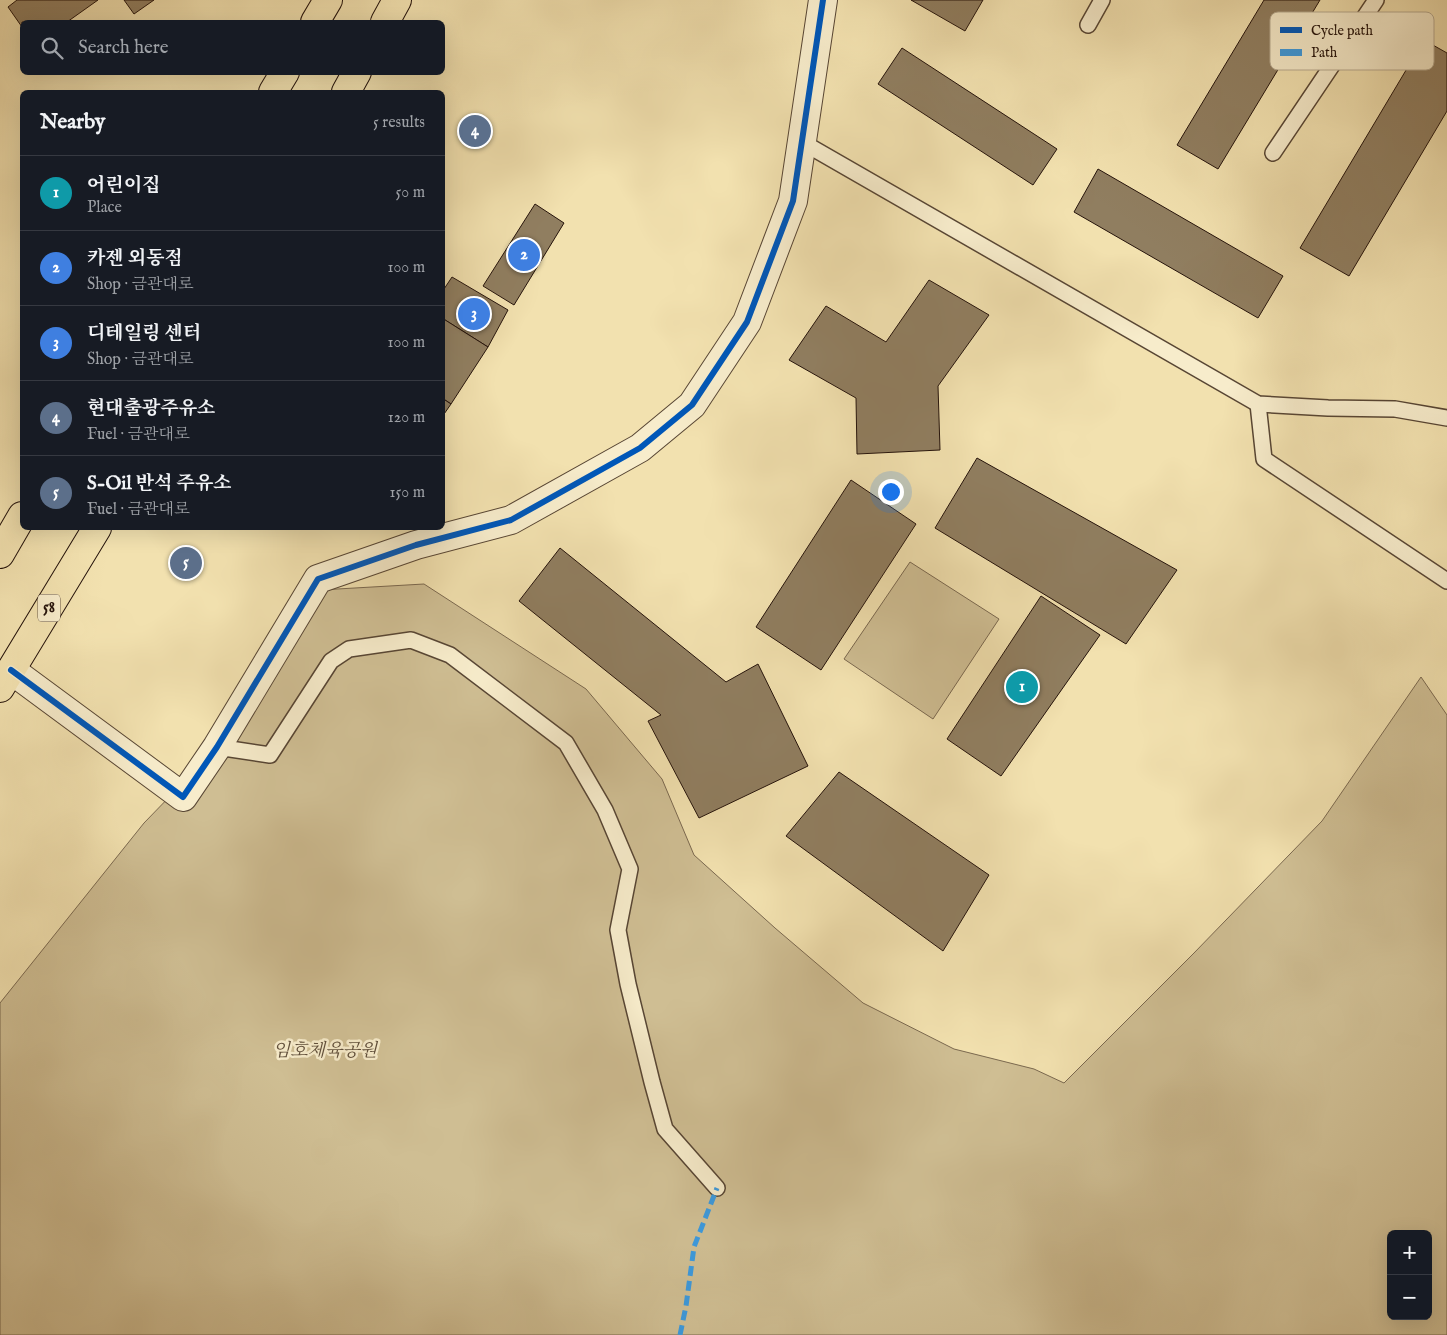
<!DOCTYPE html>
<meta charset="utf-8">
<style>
:root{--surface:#171b24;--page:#20242c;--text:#f1f3f6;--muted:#9ea1a6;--line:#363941;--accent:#ea580c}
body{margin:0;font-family:"IM FELL English","Noto Serif KR",serif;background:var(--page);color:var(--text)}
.controls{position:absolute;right:15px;bottom:15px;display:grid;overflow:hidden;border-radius:8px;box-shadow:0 5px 20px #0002}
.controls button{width:45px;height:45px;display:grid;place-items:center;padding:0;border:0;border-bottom:1px solid var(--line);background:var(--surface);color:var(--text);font:25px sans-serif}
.you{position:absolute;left:890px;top:491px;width:18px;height:18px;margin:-12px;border:4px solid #fff;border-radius:50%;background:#1a73e8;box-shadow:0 0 0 8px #1a73e833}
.badge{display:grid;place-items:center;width:32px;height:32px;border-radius:50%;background:var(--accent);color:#fff;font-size:16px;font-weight:700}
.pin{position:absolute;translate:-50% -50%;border:2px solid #fff;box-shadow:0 1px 5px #0006}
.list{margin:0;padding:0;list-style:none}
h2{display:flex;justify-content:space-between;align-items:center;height:65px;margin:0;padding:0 20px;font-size:21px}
h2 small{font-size:16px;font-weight:400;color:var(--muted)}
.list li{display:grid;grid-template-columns:32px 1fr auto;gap:15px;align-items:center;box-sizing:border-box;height:75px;padding:0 20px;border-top:1px solid var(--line)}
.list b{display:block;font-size:19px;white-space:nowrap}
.list p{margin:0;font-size:16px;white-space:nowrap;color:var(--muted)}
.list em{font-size:16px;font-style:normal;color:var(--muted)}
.icon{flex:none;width:28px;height:28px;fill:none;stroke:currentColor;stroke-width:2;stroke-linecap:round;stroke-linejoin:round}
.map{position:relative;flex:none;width:1447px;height:1335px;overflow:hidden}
.search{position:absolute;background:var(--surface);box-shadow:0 5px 20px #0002;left:20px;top:20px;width:425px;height:55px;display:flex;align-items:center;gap:12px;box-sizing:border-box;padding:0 18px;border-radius:8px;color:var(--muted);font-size:19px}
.panel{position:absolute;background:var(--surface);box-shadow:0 5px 20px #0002;left:20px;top:90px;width:425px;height:440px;border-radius:8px}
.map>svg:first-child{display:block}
.green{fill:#cfbe93;stroke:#7a684f;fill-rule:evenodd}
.building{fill:#907e60;stroke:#25130b}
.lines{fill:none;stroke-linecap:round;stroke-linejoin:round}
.service-casing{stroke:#584634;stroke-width:18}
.minor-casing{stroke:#584634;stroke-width:30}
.primary-casing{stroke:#25130b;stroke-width:30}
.service{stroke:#f7eccb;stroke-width:15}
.minor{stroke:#f7eccb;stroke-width:28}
.primary{stroke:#f2e1af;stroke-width:28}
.quiet{stroke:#3c9ade;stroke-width:5;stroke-dasharray:10 5;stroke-linecap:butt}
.cycleway-casing{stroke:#f7eccb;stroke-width:9}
.cycleway{stroke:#0057b8;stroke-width:6}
.labels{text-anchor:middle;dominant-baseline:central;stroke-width:5;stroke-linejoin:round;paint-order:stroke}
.shield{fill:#f7eccb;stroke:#645445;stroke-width:1}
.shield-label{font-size:16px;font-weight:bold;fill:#25130b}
.park-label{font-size:18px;font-style:italic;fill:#604f3b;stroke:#f7eccb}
.key{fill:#f7eccb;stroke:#b8ab91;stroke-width:1}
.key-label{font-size:14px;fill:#25130b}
</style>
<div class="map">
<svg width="1447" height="1335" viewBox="0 0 1447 1335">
<rect width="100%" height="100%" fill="#f2e1af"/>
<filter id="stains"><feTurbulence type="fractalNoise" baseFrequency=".004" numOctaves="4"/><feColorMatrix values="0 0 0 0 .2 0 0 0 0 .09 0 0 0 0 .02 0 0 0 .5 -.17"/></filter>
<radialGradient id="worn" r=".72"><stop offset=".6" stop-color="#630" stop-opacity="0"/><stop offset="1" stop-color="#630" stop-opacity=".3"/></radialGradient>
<g class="green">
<path d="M 910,562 L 999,619 L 933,719 L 844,659 Z"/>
<path d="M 424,584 L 586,689 L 662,779 L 694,855 L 775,928 L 863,1003 L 954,1049 L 1034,1069 L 1064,1083 L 1194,953 L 1322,821 L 1421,677 L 1447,715 L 1447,1335 L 0,1335 L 0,1003 L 144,823 L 242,722 L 320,590 ZM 1391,1234 L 1428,1234 L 1428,1316 L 1391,1316 Z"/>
</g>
<g class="building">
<path d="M 17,0 L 98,0 L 67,22 L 22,22 L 22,27 L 8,7 Z"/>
<path d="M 124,0 L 154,0 L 134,14 Z"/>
<path d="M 911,0 L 983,0 L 965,31 Z"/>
<path d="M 1264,0 L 1320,0 L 1218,169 L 1177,145 Z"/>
<path d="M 1424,40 L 1447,53 L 1447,111 L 1349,276 L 1300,248 Z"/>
<path d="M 902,48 L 1057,149 L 1033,185 L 878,84 Z"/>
<path d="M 1098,169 L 1283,276 L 1258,318 L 1074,212 Z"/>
<path d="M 535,204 L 564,223 L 514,305 L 483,286 Z"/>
<path d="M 452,277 L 508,310 L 488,347 L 442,318 L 442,292 Z"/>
<path d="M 929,280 L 989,315 L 938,386 L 940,450 L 857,454 L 856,398 L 789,360 L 826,306 L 886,342 Z"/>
<path d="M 442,318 L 488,347 L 451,404 L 442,398 Z"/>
<path d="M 442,398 L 451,404 L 442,417 Z"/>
<path d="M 977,458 L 1177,570 L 1126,644 L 935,528 Z"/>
<path d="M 851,480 L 916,524 L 821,670 L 756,627 Z"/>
<path d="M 560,548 L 726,682 L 758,664 L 808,766 L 699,818 L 648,721 L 661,715 L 519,601 Z"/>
<path d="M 1041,596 L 1100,635 L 1001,776 L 947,739 Z"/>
<path d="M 839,772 L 989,875 L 943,951 L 786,836 Z"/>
</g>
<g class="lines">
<defs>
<g id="service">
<path d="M 1088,25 L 1102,0"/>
<path d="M 802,142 L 1258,404 L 1328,408 L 1395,409 L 1447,418"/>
<path d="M 1273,153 L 1376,0"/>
<path d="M 1258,404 L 1264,459 L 1447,581"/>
<path d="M 217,747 L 270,755 L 331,661 L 349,649 L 411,640 L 450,655 L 566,743 L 605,810 L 630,869 L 618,930 L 628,984 L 652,1082 L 665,1129 L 717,1188"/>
</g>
<path id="minor" d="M 11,670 L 183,797 L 217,747 L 318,579 L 416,545 L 511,520 L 640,448 L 692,405 L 747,322 L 793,201 L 823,0"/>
<g id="primary">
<path d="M 315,22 L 328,0"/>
<path d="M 385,22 L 397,0"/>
<path d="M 273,92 L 285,72"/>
<path d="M 346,92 L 357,72"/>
<path d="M 0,554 L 22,516"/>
<path d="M 0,688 L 97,528"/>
</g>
</defs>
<use href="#service" class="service-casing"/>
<use href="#minor" class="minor-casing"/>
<use href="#primary" class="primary-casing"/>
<use href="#service" class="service"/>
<use href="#minor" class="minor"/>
<use href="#primary" class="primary"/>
<path class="quiet" d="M 680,1335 L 686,1306 L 694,1247 L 717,1188"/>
<defs>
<path id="cycleway" d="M 11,670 L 183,797 L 217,747 L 318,579 L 416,545 L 511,520 L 640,448 L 692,405 L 747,322 L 793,201 L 823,0"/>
</defs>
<use href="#cycleway" class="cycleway-casing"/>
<use href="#cycleway" class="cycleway"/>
</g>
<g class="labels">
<rect class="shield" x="38" y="594.5" width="22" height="27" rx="4"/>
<g class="shield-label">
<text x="49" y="608">58</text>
</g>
<g class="park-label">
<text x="325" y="1051">임호체육공원</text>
</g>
</g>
<rect x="1270" y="12" width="164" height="58" rx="8" class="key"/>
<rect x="1280" y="27" width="22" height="6" fill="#0057b8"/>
<rect x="1280" y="49" width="22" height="7" fill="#3c9ade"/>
<g class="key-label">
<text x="1311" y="35">Cycle path</text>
<text x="1311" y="57">Path</text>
</g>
<rect width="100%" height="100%" filter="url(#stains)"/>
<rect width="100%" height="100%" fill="url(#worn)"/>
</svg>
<div class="controls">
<button>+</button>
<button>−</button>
</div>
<div class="you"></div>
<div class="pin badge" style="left:1022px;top:687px;background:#0f9aa8">1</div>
<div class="pin badge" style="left:524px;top:255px;background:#3f7fe0">2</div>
<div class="pin badge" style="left:474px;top:314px;background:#3f7fe0">3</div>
<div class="pin badge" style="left:475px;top:131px;background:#5c6f8a">4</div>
<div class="pin badge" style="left:186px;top:563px;background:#5c6f8a">5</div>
<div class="search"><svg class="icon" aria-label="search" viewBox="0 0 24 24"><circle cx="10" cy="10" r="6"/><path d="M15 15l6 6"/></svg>Search here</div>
<section class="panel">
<h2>Nearby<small>5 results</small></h2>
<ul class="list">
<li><span class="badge" style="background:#0f9aa8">1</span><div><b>어린이집</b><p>Place</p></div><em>50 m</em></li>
<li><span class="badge" style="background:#3f7fe0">2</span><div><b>카젠 외동점</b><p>Shop · 금관대로</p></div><em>100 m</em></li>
<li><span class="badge" style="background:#3f7fe0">3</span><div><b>디테일링 센터</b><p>Shop · 금관대로</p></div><em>100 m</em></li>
<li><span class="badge" style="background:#5c6f8a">4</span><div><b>현대출광주유소</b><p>Fuel · 금관대로</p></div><em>120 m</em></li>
<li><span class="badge" style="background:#5c6f8a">5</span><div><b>S-Oil 반석 주유소</b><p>Fuel · 금관대로</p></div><em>150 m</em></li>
</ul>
</section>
</div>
